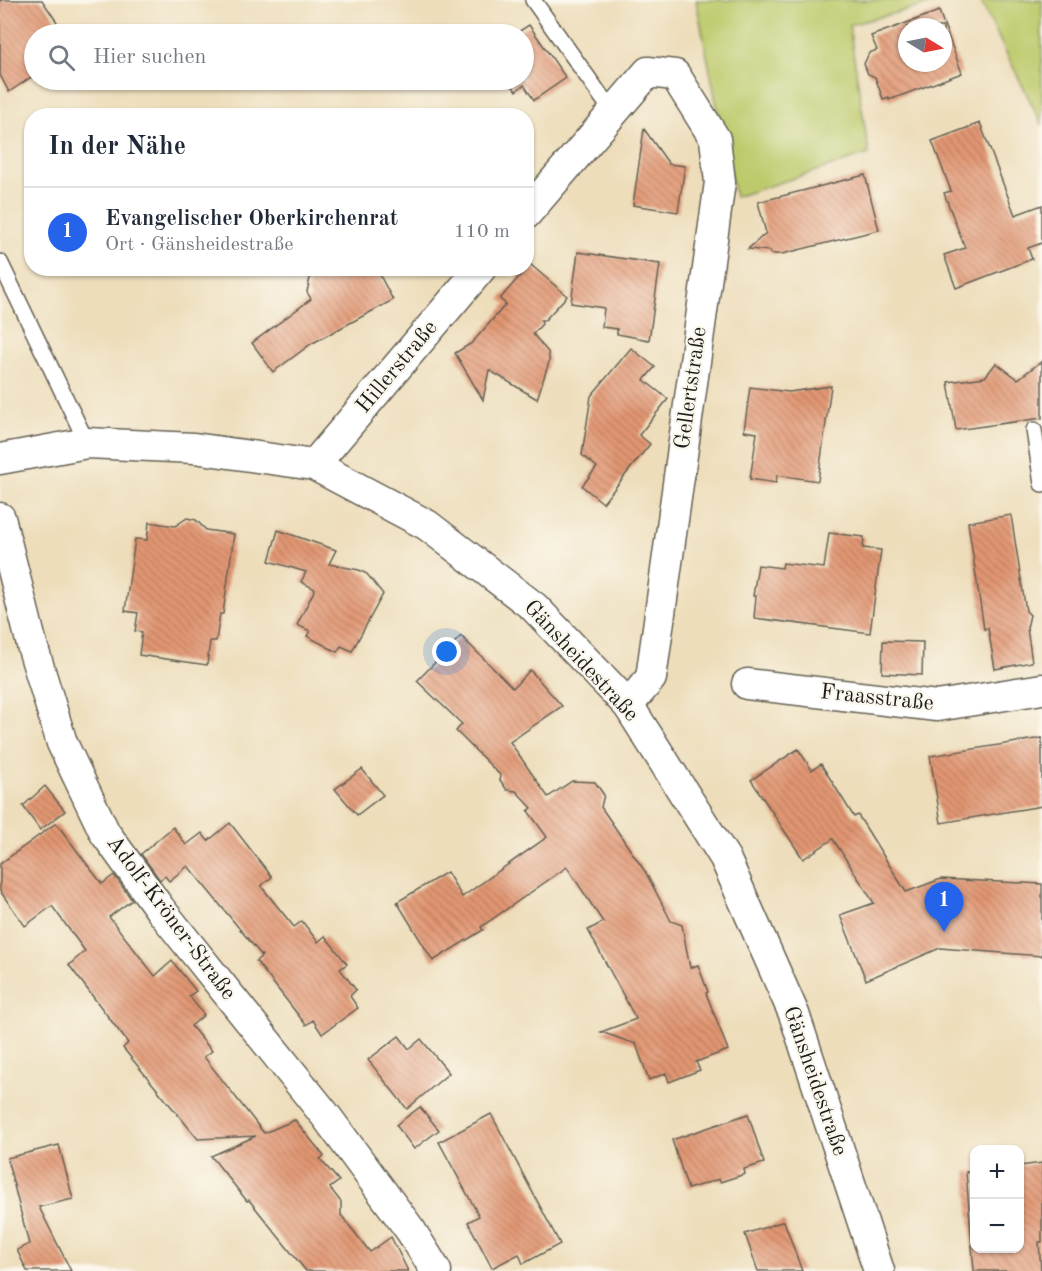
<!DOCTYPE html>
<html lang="de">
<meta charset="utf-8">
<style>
:root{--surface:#fff;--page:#f6f6f7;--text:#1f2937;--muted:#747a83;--line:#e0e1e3;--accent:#2563eb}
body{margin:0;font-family:"Old Standard TT",serif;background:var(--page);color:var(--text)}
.controls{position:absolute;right:18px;bottom:18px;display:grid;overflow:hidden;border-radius:12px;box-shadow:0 2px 4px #0004}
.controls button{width:54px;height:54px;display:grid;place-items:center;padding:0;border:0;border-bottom:2px solid var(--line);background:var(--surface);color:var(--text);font:30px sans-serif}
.compass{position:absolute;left:898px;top:18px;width:54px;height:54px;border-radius:50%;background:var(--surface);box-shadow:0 2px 4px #0004;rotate:100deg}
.you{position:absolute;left:447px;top:652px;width:21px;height:21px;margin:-15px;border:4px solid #fff;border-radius:50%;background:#1a73e8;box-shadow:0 0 0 9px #1a73e833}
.badge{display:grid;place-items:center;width:39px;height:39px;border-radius:50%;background:var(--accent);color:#fff;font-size:20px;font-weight:700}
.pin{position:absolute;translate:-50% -50px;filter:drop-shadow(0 2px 3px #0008)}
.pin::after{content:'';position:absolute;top:32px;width:21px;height:18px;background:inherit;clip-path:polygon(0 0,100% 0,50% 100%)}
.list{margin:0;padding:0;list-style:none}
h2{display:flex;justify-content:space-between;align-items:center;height:78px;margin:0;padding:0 24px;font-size:26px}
h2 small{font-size:20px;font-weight:400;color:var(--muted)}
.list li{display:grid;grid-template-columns:39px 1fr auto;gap:18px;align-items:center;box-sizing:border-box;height:90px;padding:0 24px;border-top:2px solid var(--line)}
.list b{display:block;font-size:22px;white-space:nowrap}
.list p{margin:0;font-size:20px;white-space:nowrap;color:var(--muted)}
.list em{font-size:20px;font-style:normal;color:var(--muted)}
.icon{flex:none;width:33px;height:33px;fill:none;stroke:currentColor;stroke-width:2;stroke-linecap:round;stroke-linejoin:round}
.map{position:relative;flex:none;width:1042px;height:1271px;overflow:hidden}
.search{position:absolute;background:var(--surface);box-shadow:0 2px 4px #0004;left:24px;top:24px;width:510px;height:66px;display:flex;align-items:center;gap:15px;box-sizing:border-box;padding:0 21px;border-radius:33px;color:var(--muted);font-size:22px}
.panel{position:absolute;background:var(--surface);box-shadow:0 2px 4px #0004;left:24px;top:108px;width:510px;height:168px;border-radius:24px}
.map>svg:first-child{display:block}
.green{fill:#bdca6c;stroke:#6c7344;stroke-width:1.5}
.building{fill:url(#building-back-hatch);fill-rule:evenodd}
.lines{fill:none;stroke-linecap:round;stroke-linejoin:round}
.lane-casing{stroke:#656053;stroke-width:18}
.street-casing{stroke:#656053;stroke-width:33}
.lane{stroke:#fff;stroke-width:15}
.street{stroke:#fff;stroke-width:30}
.labels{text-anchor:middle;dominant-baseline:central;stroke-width:4.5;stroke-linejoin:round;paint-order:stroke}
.street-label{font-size:22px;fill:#1c1c1c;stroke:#fbf7ec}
</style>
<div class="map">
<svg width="1042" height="1271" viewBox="0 0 1042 1271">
<defs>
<pattern id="building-back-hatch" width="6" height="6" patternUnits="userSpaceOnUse" patternTransform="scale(1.5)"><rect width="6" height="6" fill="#e29672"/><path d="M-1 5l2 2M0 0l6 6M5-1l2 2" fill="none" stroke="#b67a5d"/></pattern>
</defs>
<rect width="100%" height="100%" fill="#fbf7ec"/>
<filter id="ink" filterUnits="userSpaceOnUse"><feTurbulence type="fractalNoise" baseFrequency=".0167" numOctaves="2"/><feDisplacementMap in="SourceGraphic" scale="12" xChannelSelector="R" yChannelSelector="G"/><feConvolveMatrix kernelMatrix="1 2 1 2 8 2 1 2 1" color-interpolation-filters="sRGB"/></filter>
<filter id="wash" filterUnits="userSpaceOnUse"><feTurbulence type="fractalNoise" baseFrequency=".008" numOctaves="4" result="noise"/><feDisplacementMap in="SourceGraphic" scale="24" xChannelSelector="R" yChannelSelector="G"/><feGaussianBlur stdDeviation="1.35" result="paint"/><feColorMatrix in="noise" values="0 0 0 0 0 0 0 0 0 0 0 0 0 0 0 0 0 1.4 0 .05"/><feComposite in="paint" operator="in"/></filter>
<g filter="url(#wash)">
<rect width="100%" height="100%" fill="#edddba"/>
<g class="green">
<path d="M 696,0 L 946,0 L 849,25 L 869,154 L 735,197 Z"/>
<path d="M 980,0 L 1042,0 L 1042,125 Z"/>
</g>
<g id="blocks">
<g class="building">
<path d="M 0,0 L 42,0 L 65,34 L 34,34 L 34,75 L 9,92 L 0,75 Z"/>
<path d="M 939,11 L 962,73 L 889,100 L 889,97 L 883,99 L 875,77 L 868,74 L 864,64 L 869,53 L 877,50 L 871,36 ZM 907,27 L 943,27 L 943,63 L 907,63 Z"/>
<path d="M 529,25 L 566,78 L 534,100 L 524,85 L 516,91 L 508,80 L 524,80 L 524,34 L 515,34 Z"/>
<path d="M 980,123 L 1015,215 L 1042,205 L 1042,243 L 1028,248 L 1032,259 L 956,288 L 944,255 L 965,248 L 944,193 L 951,191 L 932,141 Z"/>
<path d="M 644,129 L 669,164 L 685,166 L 678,212 L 633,205 Z"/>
<path d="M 865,175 L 879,230 L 782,254 L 771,254 L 770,251 L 748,249 L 766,233 L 758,202 Z"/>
<path d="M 578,252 L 660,264 L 649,340 L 617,334 L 617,329 L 602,327 L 604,308 L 571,303 Z"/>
<path d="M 530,264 L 567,296 L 545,320 L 541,320 L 542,324 L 533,334 L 548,352 L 549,357 L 549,362 L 537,399 L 489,370 L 483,400 L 455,353 L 472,343 L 506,304 L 500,299 Z"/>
<path d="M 320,268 L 376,268 L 393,300 L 311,344 L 273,372 L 252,343 L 311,299 L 307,292 L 311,273 Z"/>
<path d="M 631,348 L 655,367 L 644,380 L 668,399 L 639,435 L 650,444 L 603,503 L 582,486 L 597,467 L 582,455 L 591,396 Z"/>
<path d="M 1042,361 L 1042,418 L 956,430 L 948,382 L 985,377 L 996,363 L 1018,379 Z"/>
<path d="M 831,386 L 818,481 L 777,475 L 776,483 L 750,479 L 757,433 L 744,431 L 750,387 L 789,392 Z"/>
<path d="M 1011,515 L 1026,611 L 1030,615 L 1027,628 L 1032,662 L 995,669 L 988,628 L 984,629 L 968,522 Z"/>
<path d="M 187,518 L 196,520 L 206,530 L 234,534 L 223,614 L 220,614 L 216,641 L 210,641 L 207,665 L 139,655 L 142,632 L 135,631 L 138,613 L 125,611 L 135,539 L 147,540 L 149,522 L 175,526 Z"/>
<path d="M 278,530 L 336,550 L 329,564 L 359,570 L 367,574 L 383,594 L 352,651 L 341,646 L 337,652 L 307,636 L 310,631 L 297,625 L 315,589 L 301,582 L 306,572 L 269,561 Z"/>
<path d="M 829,533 L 864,537 L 863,548 L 881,550 L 870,633 L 754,618 L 756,596 L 753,596 L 758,565 L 782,568 L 783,563 L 824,568 Z"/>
<path d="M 461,636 L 513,688 L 530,670 L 562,706 L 510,742 L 548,797 L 572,781 L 595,782 L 604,795 L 601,807 L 646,873 L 671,921 L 682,925 L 690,968 L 698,965 L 708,992 L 706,993 L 728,1050 L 696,1062 L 700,1070 L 669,1082 L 666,1073 L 649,1080 L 636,1044 L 601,1032 L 636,1019 L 588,930 L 603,922 L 567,867 L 481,927 L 483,930 L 433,961 L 397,902 L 447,872 L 462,897 L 547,837 L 528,811 L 532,808 L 516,791 L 507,790 L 500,780 L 501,776 L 456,731 L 462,724 L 417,681 Z"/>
<path d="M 883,641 L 923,642 L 922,675 L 882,673 Z"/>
<path d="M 1042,738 L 1042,806 L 941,823 L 930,756 Z"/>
<path d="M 798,749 L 812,770 L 821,764 L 854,817 L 858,815 L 906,892 L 941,879 L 1042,884 L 1042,956 L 940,948 L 866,980 L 840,915 L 874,903 L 833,839 L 803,859 L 751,780 Z"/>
<path d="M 362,769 L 383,795 L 357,815 L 335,789 Z"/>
<path d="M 45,786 L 65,811 L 40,830 L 23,806 Z"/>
<path d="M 56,823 L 102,884 L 114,875 L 132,900 L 109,917 L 155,976 L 172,961 L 196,991 L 189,996 L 204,1015 L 191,1026 L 212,1051 L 204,1057 L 264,1133 L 295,1120 L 324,1156 L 320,1159 L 339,1181 L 330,1188 L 341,1202 L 341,1215 L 370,1252 L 391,1237 L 408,1271 L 306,1271 L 249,1200 L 247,1201 L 211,1156 L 256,1136 L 198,1139 L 123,1048 L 128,1043 L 69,965 L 85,951 L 52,906 L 25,926 L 0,891 L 0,864 Z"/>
<path d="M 230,823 L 272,877 L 261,886 L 294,927 L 302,921 L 318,942 L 325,936 L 347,964 L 340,969 L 356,990 L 350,996 L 358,1008 L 322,1034 L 313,1020 L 306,1025 L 256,961 L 262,956 L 188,866 L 169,881 L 165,876 L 160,880 L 141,854 L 173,827 L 186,845 L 202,833 L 208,841 Z"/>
<path d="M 399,1036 L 409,1049 L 421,1039 L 449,1073 L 407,1109 L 368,1060 Z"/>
<path d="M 420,1107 L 439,1130 L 414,1149 L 396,1125 Z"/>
<path d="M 491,1114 L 560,1244 L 523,1264 L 519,1254 L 492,1268 L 468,1222 L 479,1216 L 439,1142 Z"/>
<path d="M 748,1114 L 764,1163 L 744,1169 L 745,1174 L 720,1182 L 719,1179 L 688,1189 L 672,1140 Z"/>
<path d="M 59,1145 L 73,1199 L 39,1207 L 71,1271 L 27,1271 L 17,1250 L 29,1244 L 7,1158 Z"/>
<path d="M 1042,1163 L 1042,1242 L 1039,1242 L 1041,1271 L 974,1271 L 966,1172 L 975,1171 L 975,1248 L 1020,1248 L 1020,1166 Z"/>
<path d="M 784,1221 L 802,1271 L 758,1271 L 745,1234 Z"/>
</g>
</g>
</g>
<g filter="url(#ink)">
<use href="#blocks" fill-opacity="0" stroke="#656053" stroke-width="1.5"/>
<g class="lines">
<defs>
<g id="lane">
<path d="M 533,0 L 613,113"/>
<path d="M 0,262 L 87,443"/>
<path d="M 1034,430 L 1042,484"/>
</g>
<g id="street">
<path d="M 526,214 L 648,72 L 675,75 L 715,139 L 720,182 L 651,678 L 628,705"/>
<path d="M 0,459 L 87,443 L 194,448 L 314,465 L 427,525 L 534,607 L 628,705 L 725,858 L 794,1014 L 879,1271"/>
<path d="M 314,465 L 481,268"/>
<path d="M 0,518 L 32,645 L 62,743 L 105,833 L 160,909 L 326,1116 L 411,1231 L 436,1271"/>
<path d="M 747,684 L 937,706 L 1042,689"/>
</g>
</defs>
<use href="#lane" class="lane-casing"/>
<use href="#street" class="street-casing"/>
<use href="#lane" class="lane"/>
<use href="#street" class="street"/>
</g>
</g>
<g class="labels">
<g class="street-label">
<text transform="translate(397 367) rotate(-50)">Hillerstraße</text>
<text transform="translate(691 388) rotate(-82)">Gellertstraße</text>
<text transform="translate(581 661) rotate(47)">Gänsheidestraße</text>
<text transform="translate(877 698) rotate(6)">Fraasstraße</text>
<text transform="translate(171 918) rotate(53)">Adolf-Kröner-Straße</text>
<text transform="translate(815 1081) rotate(71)">Gänsheidestraße</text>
</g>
</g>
</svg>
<div class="controls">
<button>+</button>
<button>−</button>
</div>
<svg class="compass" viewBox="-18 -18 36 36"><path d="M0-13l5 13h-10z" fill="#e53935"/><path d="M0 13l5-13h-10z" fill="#747a83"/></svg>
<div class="you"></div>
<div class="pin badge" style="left:944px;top:932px">1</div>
<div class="search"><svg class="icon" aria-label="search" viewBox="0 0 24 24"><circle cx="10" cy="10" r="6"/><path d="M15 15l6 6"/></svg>Hier suchen</div>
<section class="panel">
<h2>In der Nähe<small></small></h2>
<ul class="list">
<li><span class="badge">1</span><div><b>Evangelischer Oberkirchenrat</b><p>Ort · Gänsheidestraße</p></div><em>110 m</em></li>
</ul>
</section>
</div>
